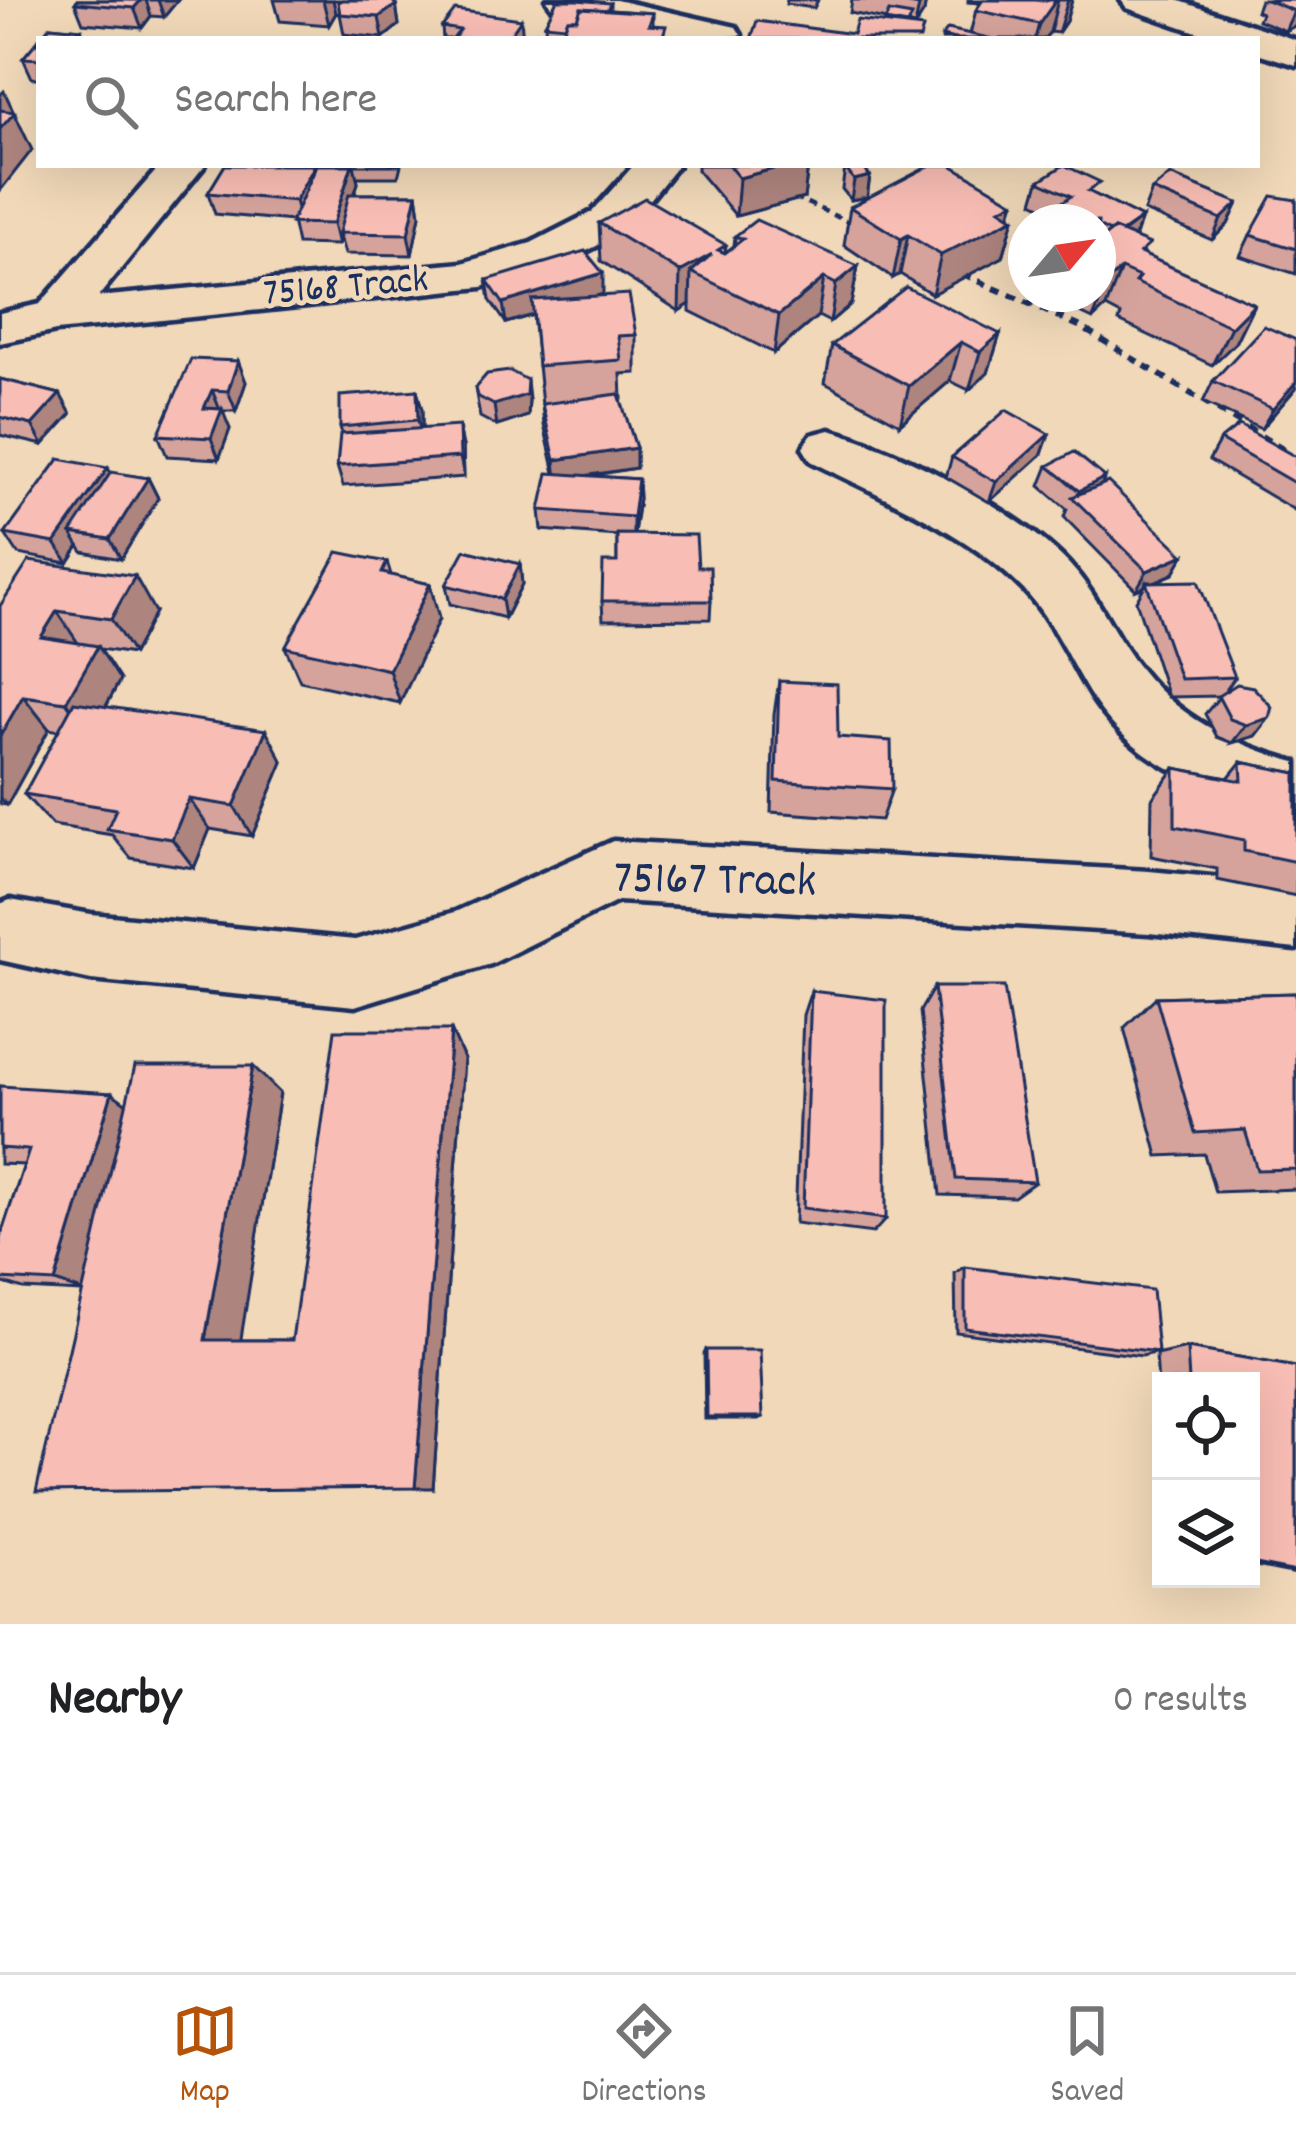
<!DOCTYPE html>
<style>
:root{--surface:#fff;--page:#f2f2f2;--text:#202124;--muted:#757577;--line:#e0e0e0;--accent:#b45309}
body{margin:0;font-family:Dekko,sans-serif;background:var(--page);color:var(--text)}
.controls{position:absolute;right:36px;bottom:36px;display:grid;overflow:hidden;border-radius:0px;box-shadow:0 12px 48px #0002}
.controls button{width:108px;height:108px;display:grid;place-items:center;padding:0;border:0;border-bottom:3px solid var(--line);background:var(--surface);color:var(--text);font:60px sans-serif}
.compass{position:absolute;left:1008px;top:204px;width:108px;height:108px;border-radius:50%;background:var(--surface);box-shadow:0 12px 48px #0002;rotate:61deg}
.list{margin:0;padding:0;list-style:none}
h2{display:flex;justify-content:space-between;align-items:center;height:156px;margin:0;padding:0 48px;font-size:51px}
h2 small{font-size:39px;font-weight:400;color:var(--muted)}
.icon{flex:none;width:66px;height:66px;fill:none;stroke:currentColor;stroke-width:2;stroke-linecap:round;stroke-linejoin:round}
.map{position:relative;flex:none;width:1296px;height:1624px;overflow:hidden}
.search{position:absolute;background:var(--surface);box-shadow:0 12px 48px #0002;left:36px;right:36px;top:36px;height:132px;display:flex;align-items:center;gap:30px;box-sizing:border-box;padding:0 42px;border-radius:0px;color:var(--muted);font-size:45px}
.sheet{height:348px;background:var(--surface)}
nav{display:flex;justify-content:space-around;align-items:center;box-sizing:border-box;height:168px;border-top:3px solid var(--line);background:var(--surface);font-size:33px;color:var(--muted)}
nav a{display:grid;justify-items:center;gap:6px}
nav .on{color:var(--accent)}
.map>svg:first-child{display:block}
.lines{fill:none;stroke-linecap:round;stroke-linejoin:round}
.street-casing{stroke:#1b2f5e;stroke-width:9}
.path-far1{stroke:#1b2f5e;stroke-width:4.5;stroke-dasharray:8 6;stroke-linecap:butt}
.path{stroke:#1b2f5e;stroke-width:6;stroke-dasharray:9 8;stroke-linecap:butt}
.street{fill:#f0d8b8;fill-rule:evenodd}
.wall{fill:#d5a39b;stroke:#1b2f5e;stroke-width:3}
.shaded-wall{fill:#ae847e;stroke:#1b2f5e;stroke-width:3}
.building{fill:#f8bdb4;stroke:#1b2f5e;stroke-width:3}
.labels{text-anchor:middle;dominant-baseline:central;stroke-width:10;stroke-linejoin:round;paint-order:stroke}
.far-street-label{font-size:39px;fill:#1b2f5e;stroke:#f0d8b8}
.street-label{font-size:48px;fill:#1b2f5e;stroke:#f0d8b8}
</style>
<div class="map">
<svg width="1296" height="1624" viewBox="0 0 1296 1624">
<rect width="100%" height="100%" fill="#f0d8b8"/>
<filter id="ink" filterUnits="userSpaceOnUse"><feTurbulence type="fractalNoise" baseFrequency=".00833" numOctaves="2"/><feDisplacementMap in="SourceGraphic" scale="24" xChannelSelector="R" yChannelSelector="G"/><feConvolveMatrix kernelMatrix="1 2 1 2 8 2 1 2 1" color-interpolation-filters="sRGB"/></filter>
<g filter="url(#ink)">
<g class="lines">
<defs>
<g id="street">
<path d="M 547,0 L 616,0 L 736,27 L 741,35 L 689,39 L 553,8 Z"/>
<path d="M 1121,0 L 1177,0 L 1296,40 L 1296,65 L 1257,53 L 1257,39 L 1217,39 L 1127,8 Z"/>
<path d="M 161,165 L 205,165 L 98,297 L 462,263 L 531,243 L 592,212 L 634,165 L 678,165 L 624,232 L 563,263 L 482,287 L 56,331 L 0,343 L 0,313 L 40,304 Z"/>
<path d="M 830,430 C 901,450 1018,510 1069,564 C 1092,589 1107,619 1125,648 C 1166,712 1225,742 1296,762 L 1296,818 C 1219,794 1140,770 1093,699 C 1070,663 1054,622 1024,590 C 967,531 883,498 811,461 L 803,448 L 811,435 Z"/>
<path d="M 613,841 L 1149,871 L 1296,885 L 1296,949 L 1149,933 L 618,901 L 491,964 L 355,1006 L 91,980 L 0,960 L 0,904 L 10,900 L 91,914 L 355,940 L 455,912 Z"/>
</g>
</defs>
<use href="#street" class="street-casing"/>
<g class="path-far1">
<path d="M 794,197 L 857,226"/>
<path d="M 958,272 L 970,277"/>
</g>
<path class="path" d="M 963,274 L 1079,326 L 1281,448 L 1296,469"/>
<use href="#street" class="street"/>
</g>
<g class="wall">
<path d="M 77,0 L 178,0 L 164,17 L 151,16 L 142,28 L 83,23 L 75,3 Z"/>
<path d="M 274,0 L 392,0 L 396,5 L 399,25 L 383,38 L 344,34 L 340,14 L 336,13 L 329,25 L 280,21 Z"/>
<path d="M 787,0 L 818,0 L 814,8 L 786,4 Z"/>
<path d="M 852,0 L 926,0 L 924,12 L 915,26 L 910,25 L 853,34 L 885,23 L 886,20 L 850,13 Z"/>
<path d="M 968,0 L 1072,0 L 1066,21 L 1058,33 L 1050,32 L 1044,39 L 942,39 L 942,36 L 970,34 L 976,10 L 980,3 L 968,2 Z"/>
<path d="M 1260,0 L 1296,0 L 1296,25 L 1285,31 L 1258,20 L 1261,13 L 1256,11 Z"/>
<path d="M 610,3 L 610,10 L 653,13 L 653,25 L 666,39 L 546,39 L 545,24 Z"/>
<path d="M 50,26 L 81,29 L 85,39 L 39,39 L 39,79 L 32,78 L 23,58 Z"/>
<path d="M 442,27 L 523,39 L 443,39 Z"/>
<path d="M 225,165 L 401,165 L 398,177 L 357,177 L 358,183 L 354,194 L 417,194 L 420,215 L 412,255 L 345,254 L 340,237 L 338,245 L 297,244 L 292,221 L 215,214 L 208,193 Z"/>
<path d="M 697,165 L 808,165 L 804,198 L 736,216 L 697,170 Z"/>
<path d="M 845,168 L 870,176 L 867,197 L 851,200 L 842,189 Z"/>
<path d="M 1039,181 L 1096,195 L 1142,218 L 1135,238 L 1145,255 L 1254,304 L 1235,343 L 1212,365 L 1119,321 L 1121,315 L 1106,307 L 1093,319 L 1059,303 L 1062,294 L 1098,294 L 1098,222 L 1052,222 L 1055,213 L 1033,202 Z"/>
<path d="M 1152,190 L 1238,203 L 1228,224 L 1212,240 L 1144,211 Z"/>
<path d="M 1296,200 L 1296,274 L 1240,256 L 1250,235 Z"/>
<path d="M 850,207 L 1010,216 L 1014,218 L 1003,257 L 932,294 L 900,274 L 893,278 L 844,245 Z"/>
<path d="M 599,223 L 726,245 L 725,253 L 734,246 L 735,236 L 858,266 L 851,304 L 830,322 L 818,316 L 774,353 L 690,311 L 690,304 L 679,311 L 601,261 Z"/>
<path d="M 487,280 L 603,294 L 596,296 L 636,335 L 636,373 L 621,374 L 622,399 L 620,399 L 636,448 L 636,468 L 589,476 L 638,479 L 639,499 L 634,534 L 698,567 L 711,601 L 710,619 L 603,620 L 602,601 L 617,562 L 617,536 L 542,530 L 540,510 L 555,473 L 544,425 L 533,315 L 506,323 L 490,300 Z"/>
<path d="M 1000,334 L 988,373 L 969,390 L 950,381 L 900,424 L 825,383 L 832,345 Z"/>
<path d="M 238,361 L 246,382 L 236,411 L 222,411 L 230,429 L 219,459 L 167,456 L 158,435 Z"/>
<path d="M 0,379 L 60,394 L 71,414 L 43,445 L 0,435 Z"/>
<path d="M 1213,381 L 1296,388 L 1261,429 L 1203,402 Z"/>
<path d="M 475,388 L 529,400 L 528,416 L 497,426 L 480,417 Z"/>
<path d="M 417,390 L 422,410 L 422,428 L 463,446 L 464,477 L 343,486 L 337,466 L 342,434 L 340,427 Z"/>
<path d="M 1049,434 L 1042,454 L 989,502 L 946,477 L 952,457 Z"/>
<path d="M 1220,440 L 1296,457 L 1296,511 L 1209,460 Z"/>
<path d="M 1048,466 L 1105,477 L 1101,485 L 1184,555 L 1173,574 L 1155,582 L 1235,677 L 1224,693 L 1269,718 L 1255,736 L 1232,743 L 1217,737 L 1205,714 L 1220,696 L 1168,697 L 1136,601 L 1144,587 L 1136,590 L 1064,517 L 1067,509 L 1040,486 Z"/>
<path d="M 110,473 L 148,478 L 158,498 L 121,559 L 83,552 L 79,546 L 68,563 L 18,554 L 5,534 Z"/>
<path d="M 387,562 L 391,575 L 430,584 L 439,619 L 400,703 L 300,681 L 285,647 Z"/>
<path d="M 520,564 L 522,584 L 505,618 L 450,604 L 446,585 Z"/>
<path d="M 0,606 L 155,612 L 133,654 L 100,649 L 120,680 L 106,707 L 283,762 L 252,836 L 210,829 L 194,868 L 131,858 L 112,835 L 52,825 L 24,794 L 59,731 L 49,729 L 7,805 L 0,804 Z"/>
<path d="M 779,681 L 892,789 L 881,820 L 771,812 L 774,714 Z"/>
<path d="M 1241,762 L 1296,773 L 1296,896 L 1217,880 L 1217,869 L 1151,856 L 1152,799 L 1175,768 L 1228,778 Z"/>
<path d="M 934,987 L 1035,1182 L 1014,1197 L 940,1195 L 920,1011 Z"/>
<path d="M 811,991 L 886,1219 L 873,1233 L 795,1223 L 803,1015 Z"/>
<path d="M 1296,993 L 1296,1189 L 1215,1192 L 1204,1154 L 1158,1156 L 1124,1028 L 1156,997 Z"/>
<path d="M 451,1030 L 464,1059 L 433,1488 L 82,1292 L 23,1289 L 0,1282 L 0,1238 L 24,1165 L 0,1164 L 0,1086 L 126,1103 L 280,1093 L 240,1340 L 292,1340 Z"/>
<path d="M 965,1267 L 1158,1352 L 1142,1356 L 956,1332 L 955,1273 Z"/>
<path d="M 1187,1348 L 1296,1367 L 1296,1574 L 1251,1565 L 1251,1381 L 1161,1381 L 1161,1429 L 1156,1355 Z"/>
<path d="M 706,1350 L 763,1417 L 759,1419 L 705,1419 L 704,1354 Z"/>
</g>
<g class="shaded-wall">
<path d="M 141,0 L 146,0 L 151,16 L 142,28 L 134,8 Z"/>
<path d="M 158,0 L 178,0 L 164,17 Z"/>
<path d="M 323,0 L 333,0 L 336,13 L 329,25 Z"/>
<path d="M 923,0 L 926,0 L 924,12 L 915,26 L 919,6 Z"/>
<path d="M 1056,0 L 1058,0 L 1050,32 L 1044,39 L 1035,39 L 1039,24 Z"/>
<path d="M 1068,0 L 1072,0 L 1066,21 L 1058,33 Z"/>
<path d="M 396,5 L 399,25 L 383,38 L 379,17 Z"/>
<path d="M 1296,10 L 1296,25 L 1285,31 L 1294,11 Z"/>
<path d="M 521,19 L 523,39 L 507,39 Z"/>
<path d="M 81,29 L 85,39 L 72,39 Z"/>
<path d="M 4,91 L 32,150 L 0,191 L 0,95 Z"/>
<path d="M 315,165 L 301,222 L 295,201 Z"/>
<path d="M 352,165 L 354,165 L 358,183 L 342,233 L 339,233 L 338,245 L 333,224 Z"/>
<path d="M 788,165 L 808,165 L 804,198 L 736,216 L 739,178 Z"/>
<path d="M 870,176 L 867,197 L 851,200 L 854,180 Z"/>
<path d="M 417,194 L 420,215 L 412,255 L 408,234 Z"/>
<path d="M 1014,202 L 1008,221 L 1014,218 L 1003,257 L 932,294 L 941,255 L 1000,209 Z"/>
<path d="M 1238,203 L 1228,224 L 1212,240 L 1221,219 Z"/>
<path d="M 1142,218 L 1134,239 L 1118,236 Z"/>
<path d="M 908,235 L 900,274 L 893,278 L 901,239 Z"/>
<path d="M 712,254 L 691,272 L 690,304 L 679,311 L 680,272 Z"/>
<path d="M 858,266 L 851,304 L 830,322 L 836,284 Z"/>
<path d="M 1121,269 L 1106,307 L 1093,319 L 1108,281 Z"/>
<path d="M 603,273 L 603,294 L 506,323 L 503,303 Z"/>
<path d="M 824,278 L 818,316 L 774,353 L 779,315 Z"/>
<path d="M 1254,304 L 1235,343 L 1212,365 L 1231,327 Z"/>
<path d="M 1000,334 L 988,373 L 969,390 L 980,352 Z"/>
<path d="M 961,342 L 950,381 L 900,424 L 909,386 Z"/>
<path d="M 238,361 L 246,382 L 236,411 L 228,391 Z"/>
<path d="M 527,380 L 529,400 L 528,416 L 497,426 L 494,405 Z"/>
<path d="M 1296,382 L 1296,388 L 1261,429 L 1273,409 Z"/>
<path d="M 212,390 L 220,410 L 204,408 Z"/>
<path d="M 417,390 L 422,410 L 422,440 L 418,420 Z"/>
<path d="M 60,394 L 71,414 L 43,445 L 32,425 Z"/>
<path d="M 222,409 L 230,429 L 219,459 L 211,438 Z"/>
<path d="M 459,426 L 463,446 L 464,477 L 460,457 Z"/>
<path d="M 1049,434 L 1042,454 L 989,502 L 996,482 Z"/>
<path d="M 636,448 L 636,468 L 557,480 L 555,460 Z"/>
<path d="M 108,468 L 118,488 L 71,533 L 79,546 L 68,563 L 55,543 Z"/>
<path d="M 1105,477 L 1096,497 L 1075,500 L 1079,491 Z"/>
<path d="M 148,478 L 158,498 L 121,559 L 110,539 Z"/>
<path d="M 638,479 L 639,499 L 633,537 L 633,517 Z"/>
<path d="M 1184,555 L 1173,574 L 1147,585 L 1146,582 L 1144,587 L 1136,590 L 1147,571 Z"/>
<path d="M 520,564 L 522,584 L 505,618 L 502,599 Z"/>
<path d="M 135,576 L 155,612 L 133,654 L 111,619 Z"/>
<path d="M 430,584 L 439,619 L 400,703 L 389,670 Z"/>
<path d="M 57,611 L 80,646 L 41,637 Z"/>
<path d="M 98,646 L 120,680 L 90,735 L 66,702 Z"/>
<path d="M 23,696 L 49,729 L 7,805 L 0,798 L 0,736 Z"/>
<path d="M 1269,718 L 1255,736 L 1232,743 L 1246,725 Z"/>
<path d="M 266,730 L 283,762 L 252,836 L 234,806 Z"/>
<path d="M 189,799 L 210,829 L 194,868 L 172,839 Z"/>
<path d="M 451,1030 L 464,1059 L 433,1488 L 415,1488 Z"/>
<path d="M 253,1066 L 280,1093 L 239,1351 L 205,1340 Z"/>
<path d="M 112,1093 L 139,1113 L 88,1293 L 55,1282 Z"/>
</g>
<g class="building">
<path d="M 77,0 L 141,0 L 134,8 L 75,3 Z"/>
<path d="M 342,0 L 392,0 L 396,5 L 379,17 L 340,14 L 338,2 Z"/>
<path d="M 557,0 L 577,0 L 610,3 L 607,10 L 581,8 L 577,19 L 568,19 L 565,26 L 545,24 Z"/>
<path d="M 890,0 L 923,0 L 919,6 Z"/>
<path d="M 983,0 L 1056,0 L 1039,24 L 976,10 Z"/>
<path d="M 1267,0 L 1296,0 L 1296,10 L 1294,11 Z"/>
<path d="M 581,8 L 653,13 L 649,25 L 666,26 L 662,39 L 560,39 L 568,19 L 577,19 Z"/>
<path d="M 455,10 L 521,19 L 507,39 L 509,39 L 453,39 L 460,30 L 442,27 Z"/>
<path d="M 889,12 L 912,16 L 908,25 L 885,21 Z"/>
<path d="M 857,20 L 923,28 L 920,39 L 751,39 L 757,21 L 853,34 Z"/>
<path d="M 50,26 L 81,29 L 72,39 L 39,39 L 39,59 L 23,58 Z"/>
<path d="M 948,29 L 993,39 L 955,39 L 942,36 Z"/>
<path d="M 0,110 L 15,112 L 0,129 Z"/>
<path d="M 225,165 L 315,165 L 295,201 L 208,193 Z"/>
<path d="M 317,165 L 352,165 L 333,224 L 291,223 Z"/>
<path d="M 728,165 L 788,165 L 739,178 Z"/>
<path d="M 858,165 L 861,165 L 870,176 L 854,180 L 845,168 Z"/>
<path d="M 931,165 L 951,165 L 1014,202 L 1000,209 L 1014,218 L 941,255 L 908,235 L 901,239 L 850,207 Z"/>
<path d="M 1064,165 L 1100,182 L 1088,191 L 1142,218 L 1122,232 L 1114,229 L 1110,232 L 1098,226 L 1098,222 L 1090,222 L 1057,206 L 1071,196 L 1039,181 Z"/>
<path d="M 1170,175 L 1238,203 L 1221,219 L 1152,190 Z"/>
<path d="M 349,194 L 417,194 L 408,234 L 339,233 Z"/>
<path d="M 1272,196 L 1296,200 L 1296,249 L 1250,235 Z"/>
<path d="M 645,198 L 726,245 L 718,250 L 725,253 L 743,239 L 735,236 L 756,220 L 858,266 L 836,284 L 824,278 L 779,315 L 691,272 L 712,254 L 680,272 L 599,223 Z"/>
<path d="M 1114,229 L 1150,244 L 1140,253 L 1254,304 L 1231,327 L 1135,282 L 1139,277 L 1121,269 L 1108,281 L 1098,276 L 1098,242 Z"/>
<path d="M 585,251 L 603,273 L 503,303 L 487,280 Z"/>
<path d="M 906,287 L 1000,334 L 980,352 L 961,342 L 909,386 L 832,345 Z"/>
<path d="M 629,294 L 636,335 L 618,336 L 621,360 L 538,366 L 532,300 Z"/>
<path d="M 1264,326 L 1296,340 L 1296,382 L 1273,409 L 1213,381 Z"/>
<path d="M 191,359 L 238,361 L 228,391 L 212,390 L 204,408 L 222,409 L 211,438 L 158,435 Z"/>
<path d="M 510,371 L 527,380 L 526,395 L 494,405 L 477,396 L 475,388 L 487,374 Z"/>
<path d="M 0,379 L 60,394 L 32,425 L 0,417 Z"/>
<path d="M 417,390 L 418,420 L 340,427 L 340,396 Z"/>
<path d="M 619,394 L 636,448 L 555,460 L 542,404 Z"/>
<path d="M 1006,410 L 1049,434 L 996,482 L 952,457 Z"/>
<path d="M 1239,425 L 1296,457 L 1296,484 L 1220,440 Z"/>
<path d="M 459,426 L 460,457 L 337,466 L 340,434 Z"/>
<path d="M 1074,452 L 1105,477 L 1079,491 L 1048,466 Z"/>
<path d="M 59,459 L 108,468 L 55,543 L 5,534 Z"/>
<path d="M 111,472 L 148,478 L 110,539 L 71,533 Z"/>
<path d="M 548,473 L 638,479 L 633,517 L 540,510 Z"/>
<path d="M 1108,482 L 1184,555 L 1147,571 L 1072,497 Z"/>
<path d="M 617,534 L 696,535 L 698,567 L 710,567 L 711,601 L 602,601 L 603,562 L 617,562 Z"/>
<path d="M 465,550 L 520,564 L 502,599 L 446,585 Z"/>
<path d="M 338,552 L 387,562 L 382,573 L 430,584 L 389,670 L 285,647 Z"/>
<path d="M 29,561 L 135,576 L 111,619 L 57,611 L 41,637 L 98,646 L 66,702 L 23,696 L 0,736 L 0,606 Z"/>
<path d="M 1198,581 L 1235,677 L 1180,679 L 1146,582 Z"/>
<path d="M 779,681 L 837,684 L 838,737 L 891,741 L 892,789 L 776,781 Z"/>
<path d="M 1237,684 L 1253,687 L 1272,707 L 1269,718 L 1246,725 L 1230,719 L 1218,696 Z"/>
<path d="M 74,702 L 266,730 L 234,806 L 189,799 L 172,839 L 107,829 L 116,809 L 24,794 Z"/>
<path d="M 1241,762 L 1296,773 L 1296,862 L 1244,851 L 1244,840 L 1175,826 L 1175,768 L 1242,781 Z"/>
<path d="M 934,987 L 1004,987 L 1035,1182 L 956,1179 Z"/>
<path d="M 811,991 L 886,1000 L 886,1219 L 803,1208 Z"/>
<path d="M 1296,993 L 1296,1169 L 1257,1170 L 1245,1130 L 1195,1133 L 1156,997 Z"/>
<path d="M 335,1030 L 451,1030 L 415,1488 L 36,1492 L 135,1066 L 253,1066 L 205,1340 L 292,1340 Z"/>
<path d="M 0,1086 L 112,1093 L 55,1282 L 0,1279 L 0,1238 L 29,1150 L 0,1148 Z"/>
<path d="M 965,1267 L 1152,1290 L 1158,1352 L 965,1328 Z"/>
<path d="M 1187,1348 L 1296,1367 L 1296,1572 L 1251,1563 L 1251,1381 L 1189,1381 Z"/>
<path d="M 706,1350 L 760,1350 L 763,1417 L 707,1417 Z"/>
</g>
</g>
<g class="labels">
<g class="far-street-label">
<text transform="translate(346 289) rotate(-5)">75168 Track</text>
</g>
<g class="street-label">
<text transform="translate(715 883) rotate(1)">75167 Track</text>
</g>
</g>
</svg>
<div class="controls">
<button><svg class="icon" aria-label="locate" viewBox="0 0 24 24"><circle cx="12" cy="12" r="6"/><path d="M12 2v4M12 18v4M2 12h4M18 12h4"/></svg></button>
<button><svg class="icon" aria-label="layers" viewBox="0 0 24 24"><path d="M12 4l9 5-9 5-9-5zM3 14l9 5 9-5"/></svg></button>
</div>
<svg class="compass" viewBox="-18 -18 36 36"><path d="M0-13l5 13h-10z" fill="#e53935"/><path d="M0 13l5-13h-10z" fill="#757577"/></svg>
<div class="search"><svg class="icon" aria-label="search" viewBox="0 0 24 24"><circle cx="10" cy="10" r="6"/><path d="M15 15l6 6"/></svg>Search here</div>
</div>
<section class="sheet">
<h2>Nearby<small>0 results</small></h2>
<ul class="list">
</ul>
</section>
<nav>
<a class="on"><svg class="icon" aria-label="map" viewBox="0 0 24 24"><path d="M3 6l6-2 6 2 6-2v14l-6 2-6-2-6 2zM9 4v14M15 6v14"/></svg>Map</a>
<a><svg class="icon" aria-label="directions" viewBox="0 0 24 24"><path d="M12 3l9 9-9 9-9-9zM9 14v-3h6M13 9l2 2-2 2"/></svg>Directions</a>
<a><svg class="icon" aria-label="saved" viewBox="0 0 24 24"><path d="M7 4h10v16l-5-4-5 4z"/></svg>Saved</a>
</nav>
